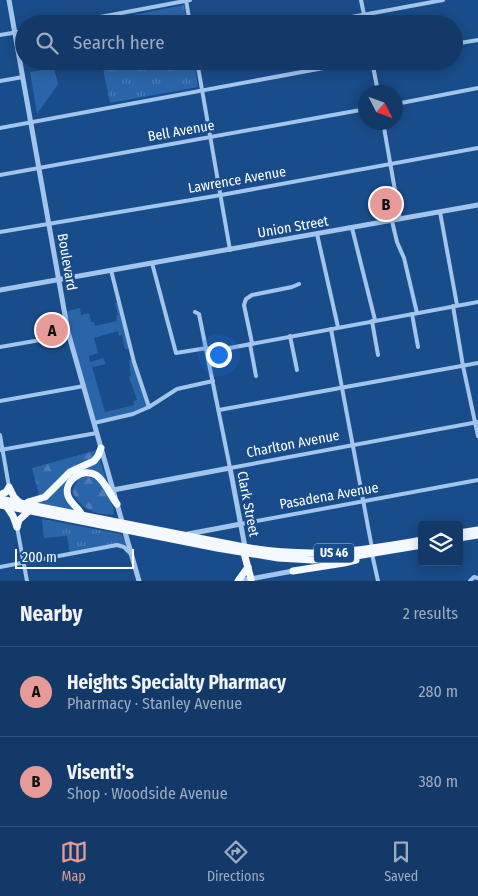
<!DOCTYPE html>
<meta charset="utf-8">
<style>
:root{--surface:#133968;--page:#204471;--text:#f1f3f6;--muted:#9dacc0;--line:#32537c;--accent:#e69b98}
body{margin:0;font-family:"Fira Sans Condensed",sans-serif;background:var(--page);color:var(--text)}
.controls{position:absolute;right:15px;bottom:15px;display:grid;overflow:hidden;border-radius:5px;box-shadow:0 2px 12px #0003}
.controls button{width:45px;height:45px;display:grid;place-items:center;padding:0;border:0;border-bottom:1px solid var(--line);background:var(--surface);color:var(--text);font:25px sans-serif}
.compass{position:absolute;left:358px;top:85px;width:45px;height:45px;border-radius:50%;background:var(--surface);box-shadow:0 2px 12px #0003;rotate:132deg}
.scale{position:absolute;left:15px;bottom:12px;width:119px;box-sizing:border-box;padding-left:5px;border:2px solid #fff;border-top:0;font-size:14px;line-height:18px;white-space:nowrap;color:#fff;-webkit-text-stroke:4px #194c8a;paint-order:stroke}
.you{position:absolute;left:218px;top:354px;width:18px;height:18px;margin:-12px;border:4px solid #fff;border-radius:50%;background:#1a73e8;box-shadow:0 0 0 8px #1a73e833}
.badge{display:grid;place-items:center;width:32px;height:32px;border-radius:50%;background:var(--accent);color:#111;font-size:16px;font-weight:700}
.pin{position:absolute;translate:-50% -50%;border:2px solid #fff;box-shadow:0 1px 5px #0006}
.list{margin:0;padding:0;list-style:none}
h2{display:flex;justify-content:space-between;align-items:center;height:65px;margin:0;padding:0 20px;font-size:21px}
h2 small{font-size:16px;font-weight:400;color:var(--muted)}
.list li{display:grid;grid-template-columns:32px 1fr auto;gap:15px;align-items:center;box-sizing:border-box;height:90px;padding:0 20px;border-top:1px solid var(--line)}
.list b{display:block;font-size:19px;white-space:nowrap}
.list p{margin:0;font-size:16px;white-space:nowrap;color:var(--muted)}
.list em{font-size:16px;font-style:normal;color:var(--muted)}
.icon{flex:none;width:28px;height:28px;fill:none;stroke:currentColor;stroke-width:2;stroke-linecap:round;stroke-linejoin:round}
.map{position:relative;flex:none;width:478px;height:581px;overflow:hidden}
.search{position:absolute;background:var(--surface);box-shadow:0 2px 12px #0003;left:15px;right:15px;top:15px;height:55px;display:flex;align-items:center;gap:12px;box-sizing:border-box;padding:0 18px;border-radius:28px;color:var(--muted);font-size:19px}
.sheet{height:245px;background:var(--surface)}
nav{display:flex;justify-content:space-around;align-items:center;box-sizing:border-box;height:70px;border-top:1px solid var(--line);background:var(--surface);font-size:14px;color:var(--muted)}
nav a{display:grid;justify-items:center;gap:2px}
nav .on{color:var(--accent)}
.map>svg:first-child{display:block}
.green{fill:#2b65a9}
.forest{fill:url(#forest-firs)}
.park{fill:url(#park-tufts)}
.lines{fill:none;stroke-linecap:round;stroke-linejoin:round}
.minor{stroke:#a2c5ee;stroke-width:4}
.tertiary{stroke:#a2c5ee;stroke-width:5}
.trunk{stroke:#f4f8ff;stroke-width:7}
.labels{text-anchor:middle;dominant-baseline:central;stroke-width:5;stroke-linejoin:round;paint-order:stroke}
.shield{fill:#194c8a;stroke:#bac9dc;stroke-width:1}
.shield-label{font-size:12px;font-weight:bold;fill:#fff}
.street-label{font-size:14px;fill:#fff;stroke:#194c8a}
</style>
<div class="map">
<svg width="478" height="581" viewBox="0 0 478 581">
<defs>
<pattern id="forest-firs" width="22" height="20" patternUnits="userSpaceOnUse" patternTransform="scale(1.25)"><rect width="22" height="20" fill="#2b65a9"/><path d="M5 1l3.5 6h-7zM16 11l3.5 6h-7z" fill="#4b7cb6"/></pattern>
<pattern id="park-tufts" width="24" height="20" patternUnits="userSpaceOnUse" patternTransform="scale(1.25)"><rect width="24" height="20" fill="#2b65a9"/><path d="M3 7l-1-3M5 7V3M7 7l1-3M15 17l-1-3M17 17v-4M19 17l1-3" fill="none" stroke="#4b7cb6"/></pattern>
</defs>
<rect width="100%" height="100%" fill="#194c8a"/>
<g class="green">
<path d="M 54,68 L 58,84 L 37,114 L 30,72 Z"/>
<path d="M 119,302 L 130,349 L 125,349 L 122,335 L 119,336 L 118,331 L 94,338 L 98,353 L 89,356 L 90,362 L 103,358 L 106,364 L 92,367 L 105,412 L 134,405 L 133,401 L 137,400 L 129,377 L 131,376 L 129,360 L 133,359 L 149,407 L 133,414 L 94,423 L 64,312 L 80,308 L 81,315 L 89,313 L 91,322 L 94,322 L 95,326 L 117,321 L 116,316 L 118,315 L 115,303 Z"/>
<path d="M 100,460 L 107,483 L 94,471 L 68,483 L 75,510 L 38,503 L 76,470 L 91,466 Z"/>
</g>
<g class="forest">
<path d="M 97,450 L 94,456 L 40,498 L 32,468 Z"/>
<path d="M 87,476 C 104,479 112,499 114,514 C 97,517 78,507 72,491 L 78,479 Z"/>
</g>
<g class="park">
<path d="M 184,5 L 187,24 L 103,24 L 102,21 Z"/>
<path d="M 113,61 L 194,61 L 198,87 L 110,103 L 102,63 Z"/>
<path d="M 42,519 L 121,534 L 128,544 L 70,554 L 67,536 L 44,538 Z"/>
</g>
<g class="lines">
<g class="minor">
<path d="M 186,0 L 190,24"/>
<path d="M 361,0 L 366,24"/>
<path d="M 63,24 L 190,0"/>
<path d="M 314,24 L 443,0"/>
<path d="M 0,35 L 24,31"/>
<path d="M 454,44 L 478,40"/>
<path d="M 197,61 L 230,250"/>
<path d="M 372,61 L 378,92"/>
<path d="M 0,81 L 23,77"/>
<path d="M 396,104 L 478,88"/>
<path d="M 383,122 L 400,219"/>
<path d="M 0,128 L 361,61"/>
<path d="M 0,175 L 366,109"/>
<path d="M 440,212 L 457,305"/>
<path d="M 392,221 L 397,242 L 404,258 L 417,313"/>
<path d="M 352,228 L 375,320"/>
<path d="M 0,232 L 221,195 L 478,148"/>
<path d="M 317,234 L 338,327"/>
<path d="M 152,263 L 176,353 L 207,348"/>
<path d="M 111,270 L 134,362 L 149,407"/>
<path d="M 453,306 L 463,366 L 478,436"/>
<path d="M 195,312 L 199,314 L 230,468 L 478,422"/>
<path d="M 412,314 L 418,347"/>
<path d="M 372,321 L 378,355"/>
<path d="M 331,329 L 372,548"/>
<path d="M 290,336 L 297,370"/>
<path d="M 252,343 L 244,305 L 246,299 L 252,295 L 292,287 L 299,284"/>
<path d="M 250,344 L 256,376"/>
<path d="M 0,347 L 69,335"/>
<path d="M 208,352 L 478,302"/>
<path d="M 0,401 L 84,386"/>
<path d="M 219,410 L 478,363"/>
<path d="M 94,423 L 133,414 L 149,407 L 177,389 L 213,381"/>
<path d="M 0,435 L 9,487"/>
<path d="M 0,450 L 97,433"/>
<path d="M 241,524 L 478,480"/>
<path d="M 17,527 L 27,581"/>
<path d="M 372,554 L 378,581"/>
<path d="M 0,567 L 117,545 L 124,547 L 130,553"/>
<path d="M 470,581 L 474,577 L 478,578"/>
</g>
<g class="tertiary">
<path d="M 9,0 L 68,332 L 139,581"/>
<path d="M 0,290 L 478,205"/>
<path d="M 113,490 L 230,468 L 245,547"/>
<path d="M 188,534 L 241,524"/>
<path d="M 239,581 L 293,571"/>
</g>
<g class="trunk">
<path d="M 0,495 L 6,492 L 9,487 L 14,497 L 20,503"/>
<path d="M 0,499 L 239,546 C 305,559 357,552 422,540"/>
<path d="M 28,502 L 45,497 L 70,472 L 94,461 L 98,456 L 101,448"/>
<path d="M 0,505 L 217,548 L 278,558 L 313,560 L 344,558 L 422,545"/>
<path d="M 7,507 L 13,516 L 17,527"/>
<path d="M 82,515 C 79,508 71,504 68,496 C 63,481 83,467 96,475 C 105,481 110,495 117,504"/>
<path d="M 17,527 L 19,520 L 29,511"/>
<path d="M 459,533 L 478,530"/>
<path d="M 459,538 L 478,535"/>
<path d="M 244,553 L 251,579"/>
<path d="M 293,571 L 344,563 L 356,560"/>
<path d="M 238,581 L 248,567"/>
</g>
</g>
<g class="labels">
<rect class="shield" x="314" y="543.5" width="40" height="19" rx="4"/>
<g class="shield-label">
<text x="334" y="553">US 46</text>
</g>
<g class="street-label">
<text transform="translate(181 131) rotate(-10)">Bell Avenue</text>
<text transform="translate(237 180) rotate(-10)">Lawrence Avenue</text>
<text transform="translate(293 227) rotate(-10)">Union Street</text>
<text transform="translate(67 262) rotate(80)">Boulevard</text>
<text transform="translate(293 444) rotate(-11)">Charlton Avenue</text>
<text transform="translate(329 496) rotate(-10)">Pasadena Avenue</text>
<text transform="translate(248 504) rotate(79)">Clark Street</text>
</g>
</g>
</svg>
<div class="controls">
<button><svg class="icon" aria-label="layers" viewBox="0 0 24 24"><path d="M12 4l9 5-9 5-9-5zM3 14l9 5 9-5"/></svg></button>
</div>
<svg class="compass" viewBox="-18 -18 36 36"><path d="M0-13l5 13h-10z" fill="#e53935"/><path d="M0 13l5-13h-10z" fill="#9dacc0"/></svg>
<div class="scale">200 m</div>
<div class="you"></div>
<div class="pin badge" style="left:52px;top:330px">A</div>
<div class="pin badge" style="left:386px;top:204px">B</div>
<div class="search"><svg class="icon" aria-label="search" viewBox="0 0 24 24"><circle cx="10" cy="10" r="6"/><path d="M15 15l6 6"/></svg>Search here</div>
</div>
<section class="sheet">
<h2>Nearby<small>2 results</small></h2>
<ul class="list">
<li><span class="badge">A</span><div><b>Heights Specialty Pharmacy</b><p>Pharmacy · Stanley Avenue</p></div><em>280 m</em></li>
<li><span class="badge">B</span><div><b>Visenti's</b><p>Shop · Woodside Avenue</p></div><em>380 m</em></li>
</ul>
</section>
<nav>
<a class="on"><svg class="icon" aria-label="map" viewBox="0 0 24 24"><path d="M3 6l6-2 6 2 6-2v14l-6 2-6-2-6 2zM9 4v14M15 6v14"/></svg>Map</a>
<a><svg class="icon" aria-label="directions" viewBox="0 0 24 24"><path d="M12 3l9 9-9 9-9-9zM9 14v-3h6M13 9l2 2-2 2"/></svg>Directions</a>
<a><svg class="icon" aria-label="saved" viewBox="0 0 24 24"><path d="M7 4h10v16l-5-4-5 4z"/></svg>Saved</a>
</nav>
